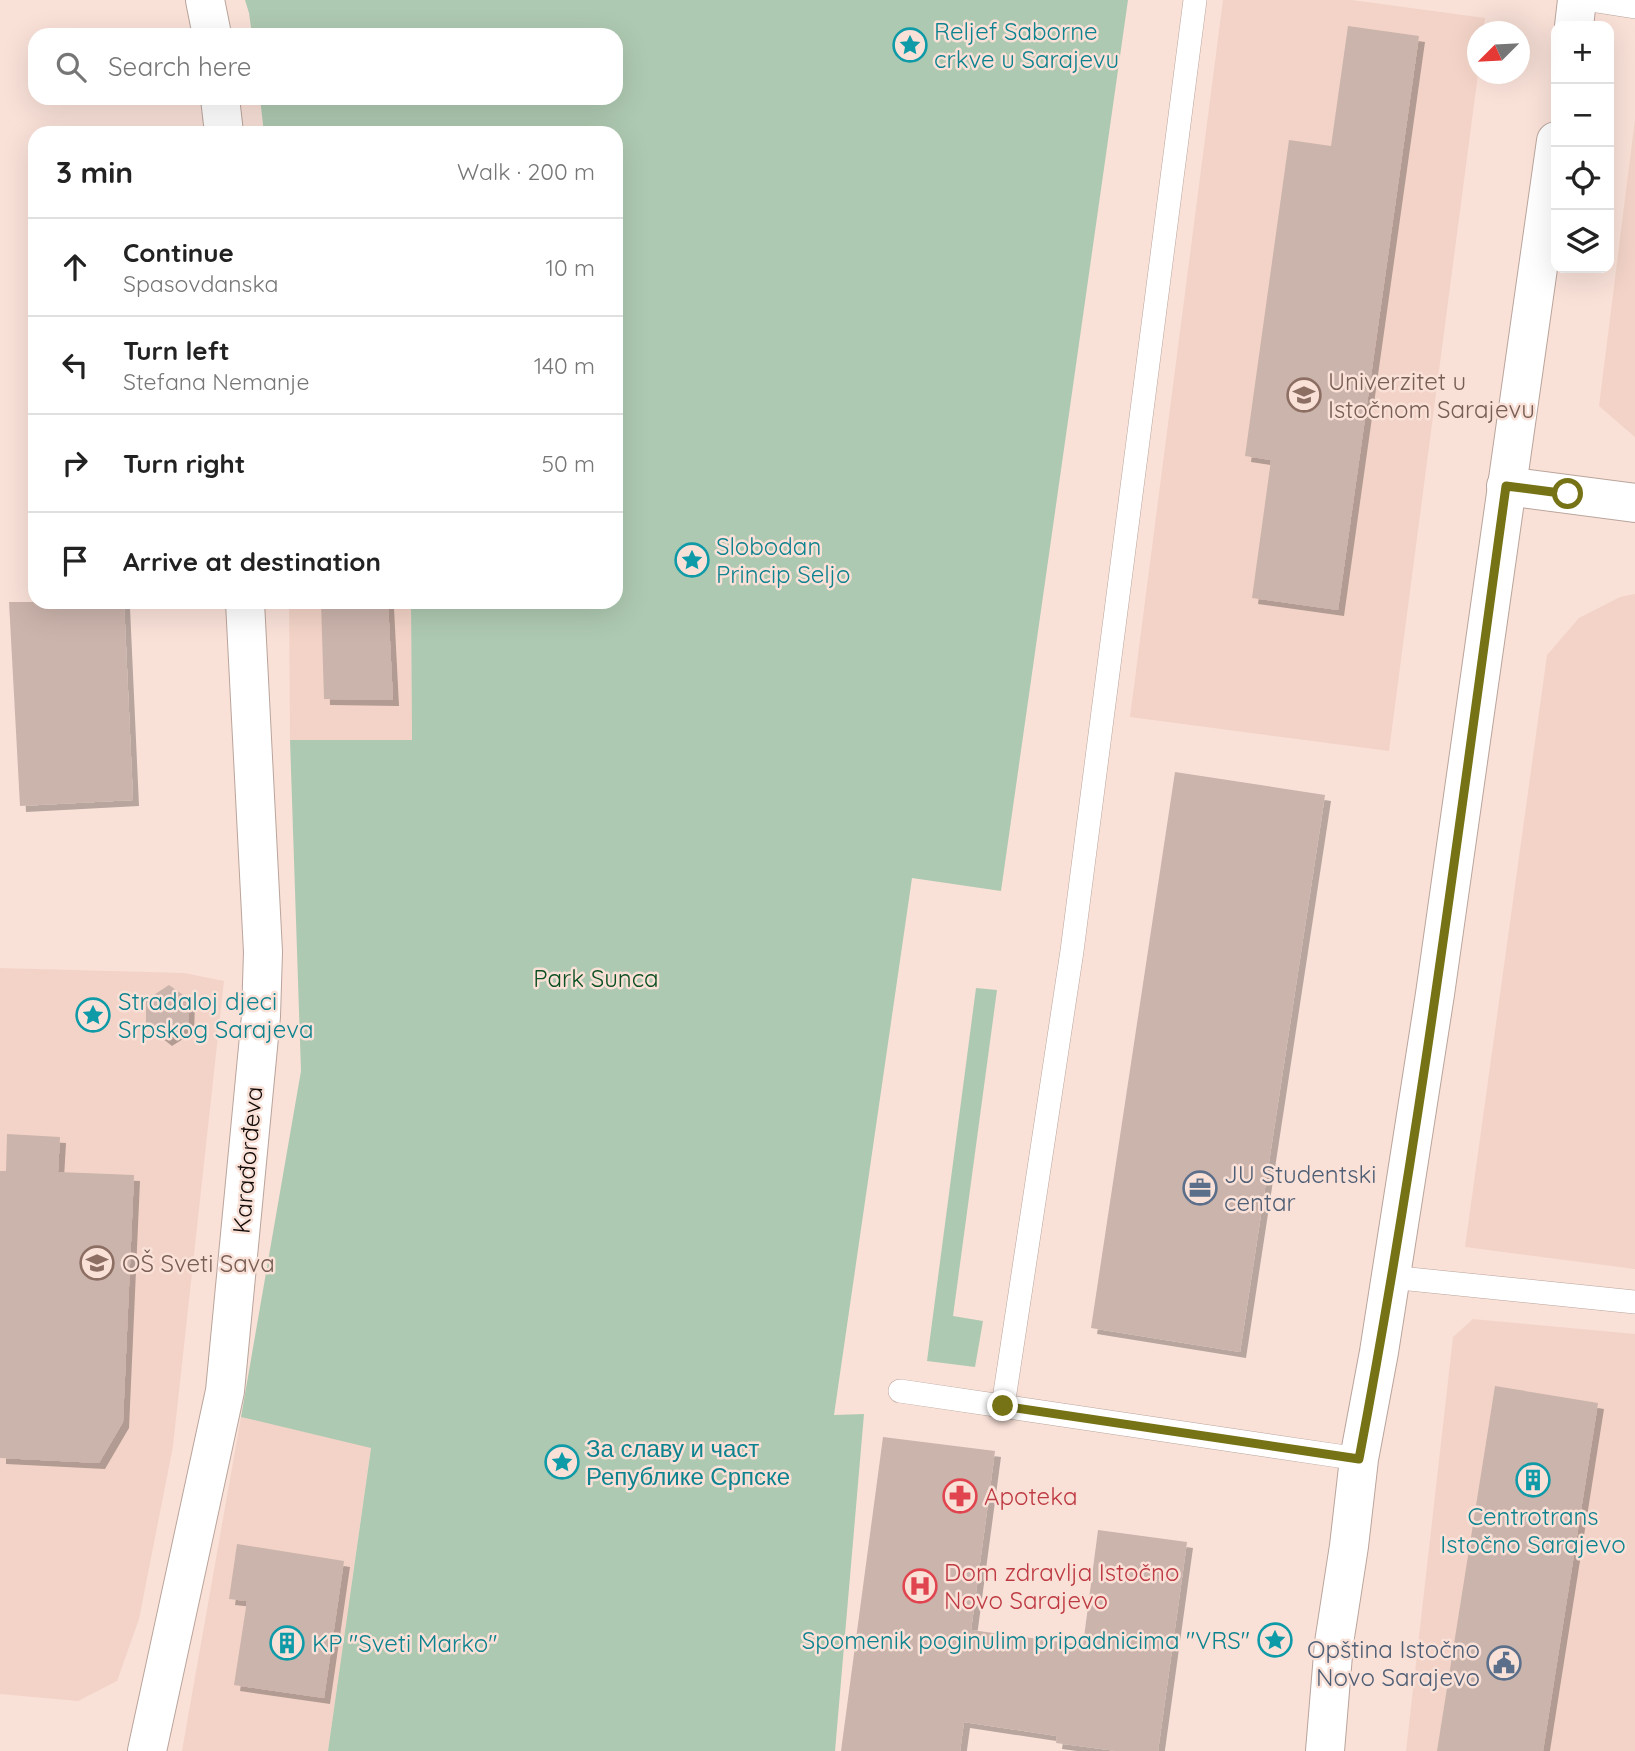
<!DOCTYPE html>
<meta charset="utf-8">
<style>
:root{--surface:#fff;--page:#f6f6f6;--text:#222;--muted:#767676;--line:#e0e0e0}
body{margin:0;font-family:Quicksand,sans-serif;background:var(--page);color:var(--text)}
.controls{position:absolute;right:21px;top:21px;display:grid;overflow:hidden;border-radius:14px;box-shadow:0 7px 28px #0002}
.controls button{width:63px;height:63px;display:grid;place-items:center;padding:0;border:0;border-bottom:2px solid var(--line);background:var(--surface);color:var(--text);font:35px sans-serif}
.compass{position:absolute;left:1467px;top:21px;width:63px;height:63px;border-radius:50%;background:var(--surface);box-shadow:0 7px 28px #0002;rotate:246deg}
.stop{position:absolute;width:21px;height:21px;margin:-16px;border:5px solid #767316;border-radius:50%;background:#fff}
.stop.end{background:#767316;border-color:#fff;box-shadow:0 2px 7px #0008}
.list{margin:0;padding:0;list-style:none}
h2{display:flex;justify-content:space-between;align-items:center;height:91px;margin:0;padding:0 28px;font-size:30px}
h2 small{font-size:23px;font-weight:400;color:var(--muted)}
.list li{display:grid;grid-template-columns:46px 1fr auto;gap:21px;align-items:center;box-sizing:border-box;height:98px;padding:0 28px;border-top:2px solid var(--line)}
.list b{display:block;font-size:26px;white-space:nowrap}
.list p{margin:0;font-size:23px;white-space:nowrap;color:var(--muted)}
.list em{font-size:23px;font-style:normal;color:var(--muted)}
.icon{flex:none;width:38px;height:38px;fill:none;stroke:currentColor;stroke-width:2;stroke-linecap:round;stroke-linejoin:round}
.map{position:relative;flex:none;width:1635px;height:1751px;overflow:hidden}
.search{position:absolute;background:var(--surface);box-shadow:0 7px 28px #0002;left:28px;top:28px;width:595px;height:77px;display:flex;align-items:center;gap:18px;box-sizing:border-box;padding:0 24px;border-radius:21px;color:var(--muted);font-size:26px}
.panel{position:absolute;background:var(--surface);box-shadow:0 7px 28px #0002;left:28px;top:126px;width:595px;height:483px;border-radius:21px}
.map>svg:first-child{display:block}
.built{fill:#f3d3c7}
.green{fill:#aec9b1}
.building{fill:#cbb4ac;filter:url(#shadow)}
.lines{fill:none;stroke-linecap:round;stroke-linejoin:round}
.lane-casing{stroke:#baa49b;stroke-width:24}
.street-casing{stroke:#baa49b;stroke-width:40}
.secondary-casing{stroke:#baa49b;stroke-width:40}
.lane{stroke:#fff;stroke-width:23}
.street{stroke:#fff;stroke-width:38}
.secondary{stroke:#fff;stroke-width:38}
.route{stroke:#767316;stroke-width:9}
.labels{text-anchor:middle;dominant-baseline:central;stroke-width:5;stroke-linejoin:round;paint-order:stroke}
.culture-label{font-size:24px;fill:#0d838f;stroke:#f9e1d8;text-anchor:start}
.education-label{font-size:24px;fill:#785e54;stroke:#f9e1d8;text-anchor:start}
.park-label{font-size:24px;fill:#0a4f20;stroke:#f9e1d8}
.street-label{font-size:24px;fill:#130b08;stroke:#f9e1d8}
.service-label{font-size:24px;fill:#4e5e75;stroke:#f9e1d8;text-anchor:start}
.health-label{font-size:24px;fill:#be3a42;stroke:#f9e1d8;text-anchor:start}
</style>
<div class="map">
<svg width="1635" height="1751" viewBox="0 0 1635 1751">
<defs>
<filter id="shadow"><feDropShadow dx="6" dy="6" stdDeviation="0" flood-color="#0004"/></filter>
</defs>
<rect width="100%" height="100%" fill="#f9e1d8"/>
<g class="built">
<path d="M 1223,0 L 1352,0 L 1485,18 L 1483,31 L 1478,32 L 1478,74 L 1389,751 L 1130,717 Z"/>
<path d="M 1635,119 L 1635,437 L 1599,406 Z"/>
<path d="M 1635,594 L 1635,1269 L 1465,1247 L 1547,655 L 1579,618 L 1620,597 Z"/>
<path d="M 289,602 L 411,602 L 412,740 L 290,740 Z"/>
<path d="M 0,968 L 184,973 L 224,981 L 173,1446 L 139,1619 L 117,1681 L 78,1701 L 0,1694 Z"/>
<path d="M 1473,1319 L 1635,1334 L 1635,1751 L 1406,1751 L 1453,1337 Z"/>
<path d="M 241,1417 L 371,1447 L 328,1751 L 182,1751 Z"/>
</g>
<g class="green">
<path d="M 245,0 L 1128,0 L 1001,891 L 912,878 L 834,1415 L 864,1414 L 835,1751 L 328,1751 L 371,1448 L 241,1417 L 301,1071 L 290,740 L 412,740 L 411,602 L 616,602 L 616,133 L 264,133 L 260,98 L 616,98 L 616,35 L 252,35 L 249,13 Z"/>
<path d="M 976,988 L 997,990 L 953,1316 L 983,1321 L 975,1367 L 927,1361 Z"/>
</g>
<g class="building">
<path d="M 1348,26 L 1419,36 L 1338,610 L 1252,598 L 1271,460 L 1245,456 L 1289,140 L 1331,146 Z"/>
<path d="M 9,602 L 124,602 L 133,800 L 20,806 Z"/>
<path d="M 321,602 L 388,602 L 393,700 L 324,699 Z"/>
<path d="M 1175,772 L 1325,795 L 1240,1352 L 1091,1328 Z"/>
<path d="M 169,985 L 189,999 L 188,1026 L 166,1040 L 146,1024 L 146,1000 Z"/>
<path d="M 7,1134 L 60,1137 L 58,1172 L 134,1175 L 123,1422 L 99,1463 L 0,1458 L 0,1171 L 6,1171 Z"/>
<path d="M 1495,1386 L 1598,1403 L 1543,1751 L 1437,1751 Z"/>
<path d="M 883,1437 L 995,1451 L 971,1630 L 1083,1645 L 1098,1530 L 1187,1542 L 1158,1751 L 1117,1751 L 1056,1743 L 1057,1736 L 964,1722 L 960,1751 L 841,1751 Z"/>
<path d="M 237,1544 L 344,1561 L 324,1698 L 234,1685 L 247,1601 L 229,1599 Z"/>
</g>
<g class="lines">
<defs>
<g id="lane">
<path d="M 1590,0 L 1635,7"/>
<path d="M 1390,1277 L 1635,1302"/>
<path d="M 900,1391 L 1359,1459"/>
<path d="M 1003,1406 L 1072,951 L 1195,0"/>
</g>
<g id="street">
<path d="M 205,0 L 212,35"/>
<path d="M 220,98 L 224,133"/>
<path d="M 147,1751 L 225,1391 L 261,1016 L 263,952 L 245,602"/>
</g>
<g id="secondary">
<path d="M 1574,26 L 1577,0"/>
<path d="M 1506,486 L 1635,503"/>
<path d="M 1325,1751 L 1334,1643 L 1349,1546 L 1359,1459 L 1379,1352 L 1435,994 L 1556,141"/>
</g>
</defs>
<use href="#lane" class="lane-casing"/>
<use href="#street" class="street-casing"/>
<use href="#secondary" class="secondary-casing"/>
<use href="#lane" class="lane"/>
<use href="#street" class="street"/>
<use href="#secondary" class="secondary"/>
</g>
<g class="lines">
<path class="route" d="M 1003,1406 L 1359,1459 C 1420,1137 1461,811 1506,486 L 1568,494"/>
</g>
<defs>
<symbol id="sight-ring" viewBox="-11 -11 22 22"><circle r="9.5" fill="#f9e1d8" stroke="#0f9aa8" stroke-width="1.5"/><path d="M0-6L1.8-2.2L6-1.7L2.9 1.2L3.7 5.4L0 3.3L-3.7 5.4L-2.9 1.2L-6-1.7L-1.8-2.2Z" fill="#0f9aa8"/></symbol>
<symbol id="university-ring" viewBox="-11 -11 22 22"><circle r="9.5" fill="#f9e1d8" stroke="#8d6e63" stroke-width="1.5"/><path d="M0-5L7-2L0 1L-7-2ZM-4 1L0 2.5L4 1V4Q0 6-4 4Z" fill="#8d6e63"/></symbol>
<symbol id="office-ring" viewBox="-11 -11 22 22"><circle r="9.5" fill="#f9e1d8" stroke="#5c6f8a" stroke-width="1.5"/><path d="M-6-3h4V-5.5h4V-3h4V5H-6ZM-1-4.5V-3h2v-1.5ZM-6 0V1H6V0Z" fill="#5c6f8a"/></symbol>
<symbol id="school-ring" viewBox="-11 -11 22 22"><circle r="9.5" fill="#f9e1d8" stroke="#8d6e63" stroke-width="1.5"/><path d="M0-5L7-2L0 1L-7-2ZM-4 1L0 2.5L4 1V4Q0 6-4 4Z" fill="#8d6e63"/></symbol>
<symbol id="building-ring" viewBox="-11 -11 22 22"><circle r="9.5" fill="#f9e1d8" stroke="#0f9aa8" stroke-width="1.5"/><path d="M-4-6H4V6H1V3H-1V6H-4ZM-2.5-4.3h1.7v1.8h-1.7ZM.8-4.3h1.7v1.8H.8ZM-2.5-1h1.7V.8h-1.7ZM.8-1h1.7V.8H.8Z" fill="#0f9aa8"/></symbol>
<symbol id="pharmacy-ring" viewBox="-11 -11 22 22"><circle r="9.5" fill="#f9e1d8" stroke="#e0444e" stroke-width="1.5"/><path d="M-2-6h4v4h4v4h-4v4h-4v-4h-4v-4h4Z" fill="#e0444e"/></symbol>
<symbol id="hospital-ring" viewBox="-11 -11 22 22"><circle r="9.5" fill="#f9e1d8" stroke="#e0444e" stroke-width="1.5"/><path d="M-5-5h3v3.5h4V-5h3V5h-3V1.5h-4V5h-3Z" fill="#e0444e"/></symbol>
<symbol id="civic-ring" viewBox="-11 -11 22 22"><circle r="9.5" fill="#f9e1d8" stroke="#5c6f8a" stroke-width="1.5"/><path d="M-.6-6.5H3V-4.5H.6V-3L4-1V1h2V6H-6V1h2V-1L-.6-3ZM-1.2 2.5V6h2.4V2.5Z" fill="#5c6f8a"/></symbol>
</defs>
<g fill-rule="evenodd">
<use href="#sight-ring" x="891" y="26" width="38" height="38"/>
<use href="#university-ring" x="1285" y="376" width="38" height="38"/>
<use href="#sight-ring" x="673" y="541" width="38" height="38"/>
<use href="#sight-ring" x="74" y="996" width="38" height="38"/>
<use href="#office-ring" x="1181" y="1169" width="38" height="38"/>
<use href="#school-ring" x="78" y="1244" width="38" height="38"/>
<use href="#sight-ring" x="543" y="1443" width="38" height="38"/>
<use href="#building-ring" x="1514" y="1461" width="38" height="38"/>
<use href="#pharmacy-ring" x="941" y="1477" width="38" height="38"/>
<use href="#hospital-ring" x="901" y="1567" width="38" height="38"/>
<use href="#sight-ring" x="1256" y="1621" width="38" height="38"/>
<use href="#building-ring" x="268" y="1624" width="38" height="38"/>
<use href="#civic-ring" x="1485" y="1644" width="38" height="38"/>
</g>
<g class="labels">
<g class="culture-label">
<text x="934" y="31">Reljef Saborne<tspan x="934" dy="28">crkve u Sarajevu</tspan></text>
<text x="716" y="546">Slobodan<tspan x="716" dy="28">Princip Seljo</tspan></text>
<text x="118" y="1001">Stradaloj djeci<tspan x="118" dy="28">Srpskog Sarajeva</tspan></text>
<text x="586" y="1448">За славу и част<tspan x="586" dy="28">Републике Српске</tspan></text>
<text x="1533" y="1516" text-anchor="middle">Centrotrans<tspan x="1533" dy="28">Istočno Sarajevo</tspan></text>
<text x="1250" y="1640" text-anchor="end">Spomenik poginulim pripadnicima "VRS"</text>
<text x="312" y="1643">KP "Sveti Marko"</text>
</g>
<g class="education-label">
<text x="1328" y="381">Univerzitet u<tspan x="1328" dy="28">Istočnom Sarajevu</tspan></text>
<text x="122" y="1263">OŠ Sveti Sava</text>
</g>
<g class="park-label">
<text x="596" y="978">Park Sunca</text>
</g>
<g class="street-label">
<text transform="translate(247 1160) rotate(-85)">Karađorđeva</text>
</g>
<g class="service-label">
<text x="1224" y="1174">JU Studentski<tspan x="1224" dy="28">centar</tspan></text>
<text x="1480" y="1649" text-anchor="end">Opština Istočno<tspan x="1480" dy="28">Novo Sarajevo</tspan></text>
</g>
<g class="health-label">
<text x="984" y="1496">Apoteka</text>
<text x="944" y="1572">Dom zdravlja Istočno<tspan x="944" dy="28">Novo Sarajevo</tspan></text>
</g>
</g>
</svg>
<div class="controls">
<button>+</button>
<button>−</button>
<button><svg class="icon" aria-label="locate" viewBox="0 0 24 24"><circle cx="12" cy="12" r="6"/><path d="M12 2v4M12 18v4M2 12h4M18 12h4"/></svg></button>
<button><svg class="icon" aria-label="layers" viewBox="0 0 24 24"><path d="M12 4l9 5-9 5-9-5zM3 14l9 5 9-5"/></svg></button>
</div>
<svg class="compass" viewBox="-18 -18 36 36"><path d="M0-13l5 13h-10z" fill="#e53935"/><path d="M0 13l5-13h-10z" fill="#767676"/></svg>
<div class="stop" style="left:1568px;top:494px"></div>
<div class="stop end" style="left:1003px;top:1406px"></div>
<div class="search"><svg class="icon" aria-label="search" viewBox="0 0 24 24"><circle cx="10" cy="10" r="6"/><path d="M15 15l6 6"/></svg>Search here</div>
<section class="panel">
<h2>3 min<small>Walk · 200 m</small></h2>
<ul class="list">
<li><svg class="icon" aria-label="ahead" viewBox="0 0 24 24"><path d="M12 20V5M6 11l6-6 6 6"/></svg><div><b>Continue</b><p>Spasovdanska</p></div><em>10 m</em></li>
<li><svg class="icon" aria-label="left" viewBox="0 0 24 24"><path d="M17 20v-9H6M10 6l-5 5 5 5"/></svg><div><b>Turn left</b><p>Stefana Nemanje</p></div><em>140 m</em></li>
<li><svg class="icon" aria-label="right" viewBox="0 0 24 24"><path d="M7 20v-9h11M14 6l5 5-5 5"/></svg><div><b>Turn right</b></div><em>50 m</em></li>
<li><svg class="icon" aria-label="arrive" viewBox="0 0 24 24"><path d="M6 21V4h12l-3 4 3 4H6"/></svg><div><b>Arrive at destination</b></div></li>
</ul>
</section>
</div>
